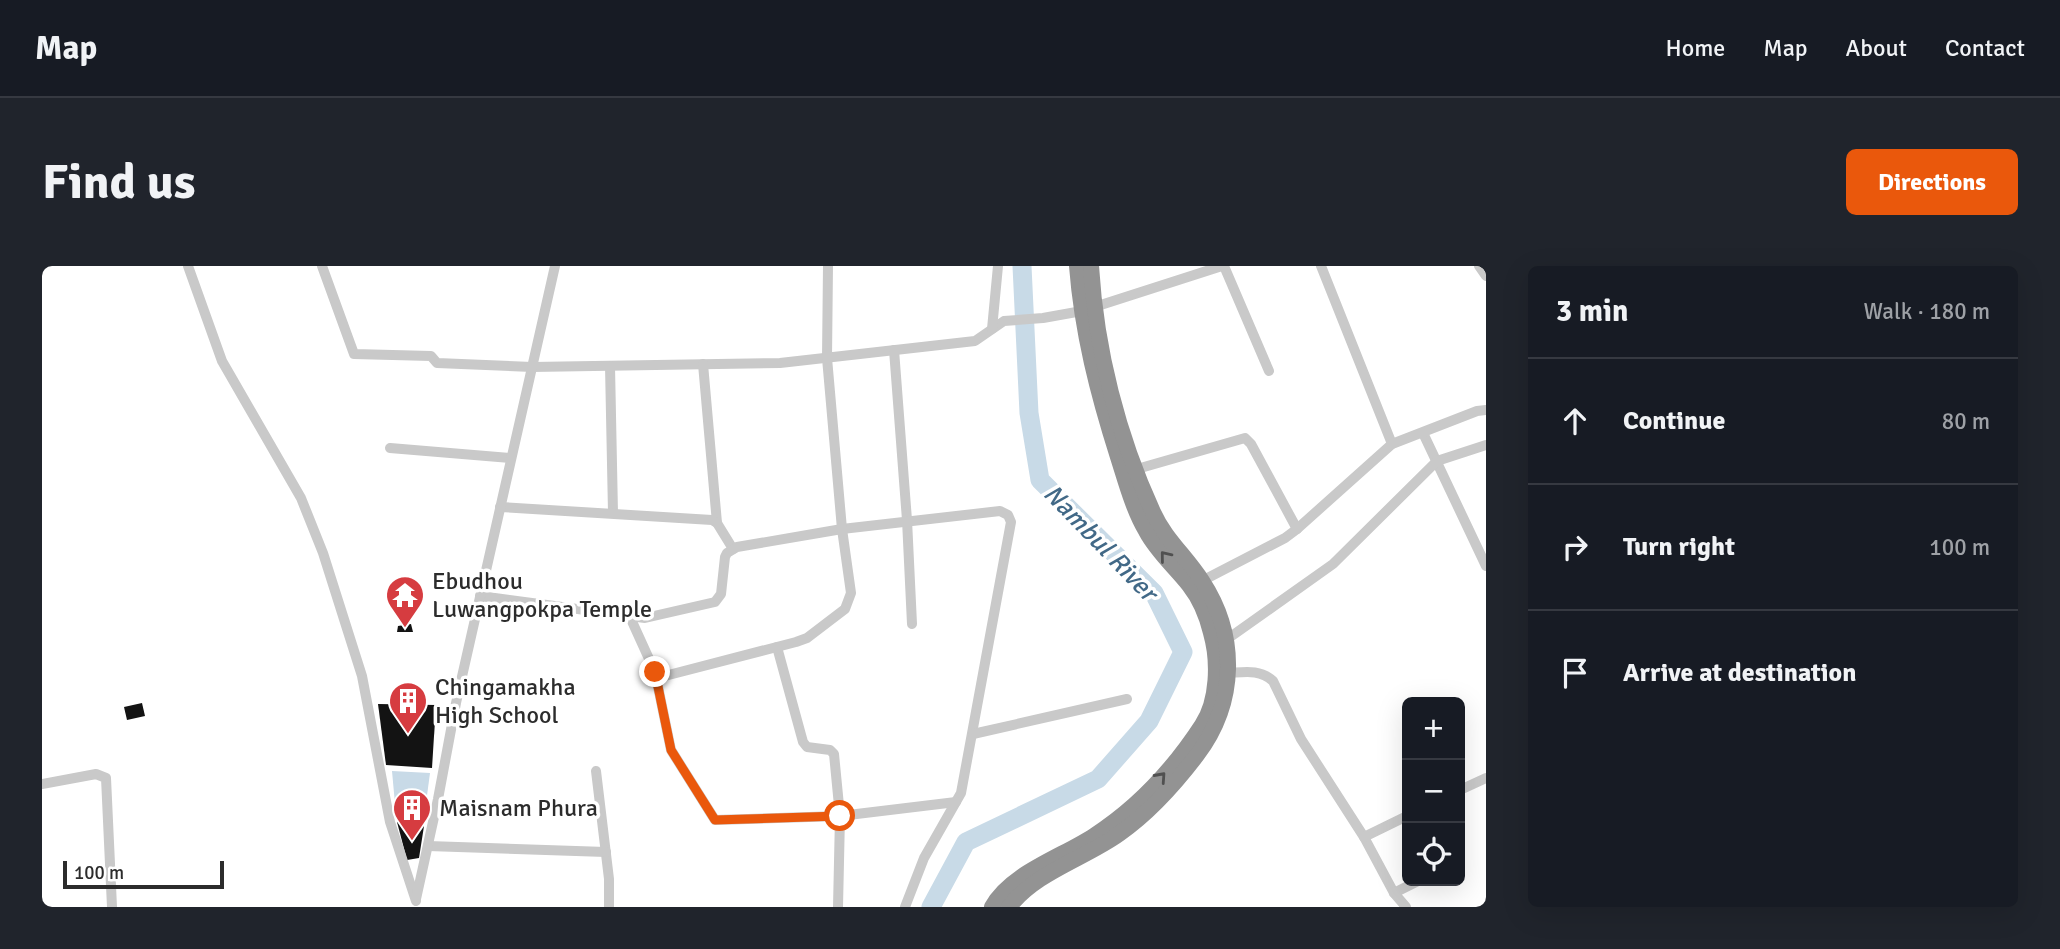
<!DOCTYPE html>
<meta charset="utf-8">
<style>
:root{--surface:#171b24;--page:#20242c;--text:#f1f3f6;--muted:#9ea1a6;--line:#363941;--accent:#ea580c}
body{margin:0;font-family:Signika,sans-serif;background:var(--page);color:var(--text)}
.controls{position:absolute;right:21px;bottom:21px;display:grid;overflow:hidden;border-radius:10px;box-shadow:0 7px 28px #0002}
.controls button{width:63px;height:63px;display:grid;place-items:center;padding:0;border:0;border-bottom:2px solid var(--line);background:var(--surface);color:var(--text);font:35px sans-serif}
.scale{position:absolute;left:21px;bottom:18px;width:161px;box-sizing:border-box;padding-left:7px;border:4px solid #2c2c2c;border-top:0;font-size:19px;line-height:24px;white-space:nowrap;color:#2c2c2c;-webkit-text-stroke:5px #fff;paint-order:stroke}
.stop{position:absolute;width:21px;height:21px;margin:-16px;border:5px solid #ea580c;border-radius:50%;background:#fff}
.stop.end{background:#ea580c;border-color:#fff;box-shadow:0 2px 7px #0008}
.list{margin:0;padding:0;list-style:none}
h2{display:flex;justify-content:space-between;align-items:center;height:91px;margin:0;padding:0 28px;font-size:30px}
h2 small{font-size:23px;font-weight:400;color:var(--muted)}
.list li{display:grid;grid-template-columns:46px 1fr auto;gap:21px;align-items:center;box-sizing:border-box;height:126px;padding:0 28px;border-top:2px solid var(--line)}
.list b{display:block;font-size:26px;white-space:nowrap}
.list em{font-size:23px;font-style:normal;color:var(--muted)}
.icon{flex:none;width:38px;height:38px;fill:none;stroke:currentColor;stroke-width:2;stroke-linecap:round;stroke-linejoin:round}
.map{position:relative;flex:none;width:1444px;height:641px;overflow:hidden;border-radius:10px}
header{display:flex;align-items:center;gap:42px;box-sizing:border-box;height:98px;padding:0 35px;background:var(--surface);border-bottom:2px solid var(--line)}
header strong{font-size:33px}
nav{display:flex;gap:38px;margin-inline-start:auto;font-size:24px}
.intro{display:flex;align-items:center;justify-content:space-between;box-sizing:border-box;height:168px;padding:0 42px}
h1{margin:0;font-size:49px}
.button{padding:18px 32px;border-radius:10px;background:var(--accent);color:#fff;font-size:24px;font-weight:700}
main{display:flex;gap:42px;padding:0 42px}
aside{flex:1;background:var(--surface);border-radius:10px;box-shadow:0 7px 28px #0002}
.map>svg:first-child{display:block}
.water{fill:#c8dae7}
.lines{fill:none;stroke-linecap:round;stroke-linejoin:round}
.river{stroke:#c8dae7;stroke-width:19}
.building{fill:#131313}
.minor{stroke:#c9c9c9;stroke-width:10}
.highway{stroke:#939393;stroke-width:16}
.oneway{stroke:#505050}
.route{stroke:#ea580c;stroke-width:9}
.labels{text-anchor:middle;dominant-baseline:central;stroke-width:7;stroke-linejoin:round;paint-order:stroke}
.poi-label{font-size:24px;fill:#2c2c2c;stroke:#fff;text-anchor:start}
.water-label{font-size:26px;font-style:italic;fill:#426987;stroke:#fff}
</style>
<header>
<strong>Map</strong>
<nav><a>Home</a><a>Map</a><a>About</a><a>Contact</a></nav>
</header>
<div class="intro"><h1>Find us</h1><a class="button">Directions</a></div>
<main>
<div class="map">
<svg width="1444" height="641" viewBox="0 0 1444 641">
<rect width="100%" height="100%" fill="#fff"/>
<path class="water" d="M 350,505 L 388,507 L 382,552 L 354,549 Z"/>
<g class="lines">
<path class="river" d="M 889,641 L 924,576 L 1056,513 L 1107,455 L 1141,386 L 1112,327 L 998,214 L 987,147 L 980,0"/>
</g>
<g class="building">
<path d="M 369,358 L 371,366 L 355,366 L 356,360 Z"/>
<path d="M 100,437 L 103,450 L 85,454 L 82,441 Z"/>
<path d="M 336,438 L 394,439 L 390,502 L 344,499 Z"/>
<path d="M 355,556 L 382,560 L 377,592 L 365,594 Z"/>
</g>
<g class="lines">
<g class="minor">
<path d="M 146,0 L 180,95 L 259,232 L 281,287 L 320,410 L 348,556 L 374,635"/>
<path d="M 280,0 L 312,88 L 389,90 L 395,97 L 490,101 L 738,97 L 933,75 L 962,55 L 1001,52 L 1040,45 L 1180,0"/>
<path d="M 1182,0 L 1227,105"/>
<path d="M 1279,0 L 1350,178"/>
<path d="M 1437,0 L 1444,10"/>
<path d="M 950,63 L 956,0"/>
<path d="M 852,84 L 865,254 L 870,358"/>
<path d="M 661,98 L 675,257"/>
<path d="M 568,100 L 571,247"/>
<path d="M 1381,167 L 1444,300"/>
<path d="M 348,182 L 469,192"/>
<path d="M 1095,203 L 1203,172 L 1209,178 L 1255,263"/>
<path d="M 458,241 L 670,254 L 675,257 L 691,283"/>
<path d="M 1154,318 L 1243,272 L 1255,263 L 1350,178 L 1435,145 L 1444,144"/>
<path d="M 438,330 L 603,352 L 673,336 L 679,328 L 683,291 L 685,287 L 695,281 L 800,263 L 958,245 L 966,249 L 969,256 L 919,527 L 882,592 L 863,641"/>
<path d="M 588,351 L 613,406 L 629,484 L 673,554 L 798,550 L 914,536"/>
<path d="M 1184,374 L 1291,298 L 1395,195 L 1444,179"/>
<path d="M 735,381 L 761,476 L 765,481 L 788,484 L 792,488 L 798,550 L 796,641"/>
<path d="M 1187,407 C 1203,406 1218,403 1231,415 L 1259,473 L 1322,571 L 1352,627 L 1364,641"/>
<path d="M 615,412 L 754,376 L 765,372 L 803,343 L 809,327 L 800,263 L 785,92 L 786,0"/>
<path d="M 931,468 L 1085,433"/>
<path d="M 554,505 L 567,613 L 567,641"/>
<path d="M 0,518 L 54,508 L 64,512 L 70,641"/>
<path d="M 1418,524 L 1444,512"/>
<path d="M 1322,571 L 1365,550"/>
<path d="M 386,580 L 564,586"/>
<path d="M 1352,627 L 1376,615"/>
<path d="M 374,633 L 396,533 L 414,437 L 513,0"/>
</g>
<g class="highway">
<path d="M 950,641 C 968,607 1022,590 1053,569 C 1096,541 1132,502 1160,459 C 1176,435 1177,395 1169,367 C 1165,350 1158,333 1147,319 C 1133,301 1115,286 1104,265 C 1091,243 1084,216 1076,191 C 1056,128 1040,66 1035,0"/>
<path d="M 967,641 C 994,606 1042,593 1077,568 C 1107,547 1133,518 1155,489 C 1195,436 1196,370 1160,315 C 1145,291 1123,273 1111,246 C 1076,170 1054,84 1049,0"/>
</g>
</g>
<defs><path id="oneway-chevron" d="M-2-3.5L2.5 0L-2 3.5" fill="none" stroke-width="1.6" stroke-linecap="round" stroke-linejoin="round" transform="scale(1.75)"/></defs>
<g class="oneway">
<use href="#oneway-chevron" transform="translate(1123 290) rotate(-129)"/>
<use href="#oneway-chevron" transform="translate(1119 511) rotate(-48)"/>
</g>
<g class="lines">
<path class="route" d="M 613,406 L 629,484 L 673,554 L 798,550"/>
</g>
<defs>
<symbol id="temple-pin" viewBox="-11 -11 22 30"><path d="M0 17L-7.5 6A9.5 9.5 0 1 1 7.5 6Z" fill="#d63c40" stroke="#fff"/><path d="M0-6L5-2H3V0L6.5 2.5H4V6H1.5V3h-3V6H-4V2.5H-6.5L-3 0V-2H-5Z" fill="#fff"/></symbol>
<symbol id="building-pin" viewBox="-11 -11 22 30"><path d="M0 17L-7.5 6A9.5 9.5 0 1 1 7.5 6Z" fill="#d63c40" stroke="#fff"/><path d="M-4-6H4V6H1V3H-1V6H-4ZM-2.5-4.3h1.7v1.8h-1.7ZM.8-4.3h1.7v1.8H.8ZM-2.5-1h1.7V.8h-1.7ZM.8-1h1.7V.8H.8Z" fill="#fff"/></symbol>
</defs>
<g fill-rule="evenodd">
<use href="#temple-pin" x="341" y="307" width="44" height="60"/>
<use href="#building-pin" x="344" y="413" width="44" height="60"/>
<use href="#building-pin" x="348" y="520" width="44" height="60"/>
</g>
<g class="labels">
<g class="poi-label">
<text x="390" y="315">Ebudhou<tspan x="390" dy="28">Luwangpokpa Temple</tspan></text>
<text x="393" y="421">Chingamakha<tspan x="393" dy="28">High School</tspan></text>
<text x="397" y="542">Maisnam Phura</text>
</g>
<g class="water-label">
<text transform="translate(1058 277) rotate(46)">Nambul River</text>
</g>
</g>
</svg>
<div class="controls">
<button>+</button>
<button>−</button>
<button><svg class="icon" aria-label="locate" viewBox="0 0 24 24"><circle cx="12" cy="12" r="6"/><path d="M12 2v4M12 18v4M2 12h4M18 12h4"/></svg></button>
</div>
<div class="scale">100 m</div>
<div class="stop" style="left:798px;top:550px"></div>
<div class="stop end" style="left:613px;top:406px"></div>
</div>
<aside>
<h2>3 min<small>Walk · 180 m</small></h2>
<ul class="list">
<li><svg class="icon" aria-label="ahead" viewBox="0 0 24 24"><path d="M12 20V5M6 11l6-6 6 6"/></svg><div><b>Continue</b></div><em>80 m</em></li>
<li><svg class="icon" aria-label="right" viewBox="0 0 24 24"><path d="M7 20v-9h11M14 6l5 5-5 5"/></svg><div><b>Turn right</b></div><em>100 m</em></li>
<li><svg class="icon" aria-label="arrive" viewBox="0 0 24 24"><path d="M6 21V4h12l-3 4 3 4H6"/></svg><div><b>Arrive at destination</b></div></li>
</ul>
</aside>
</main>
